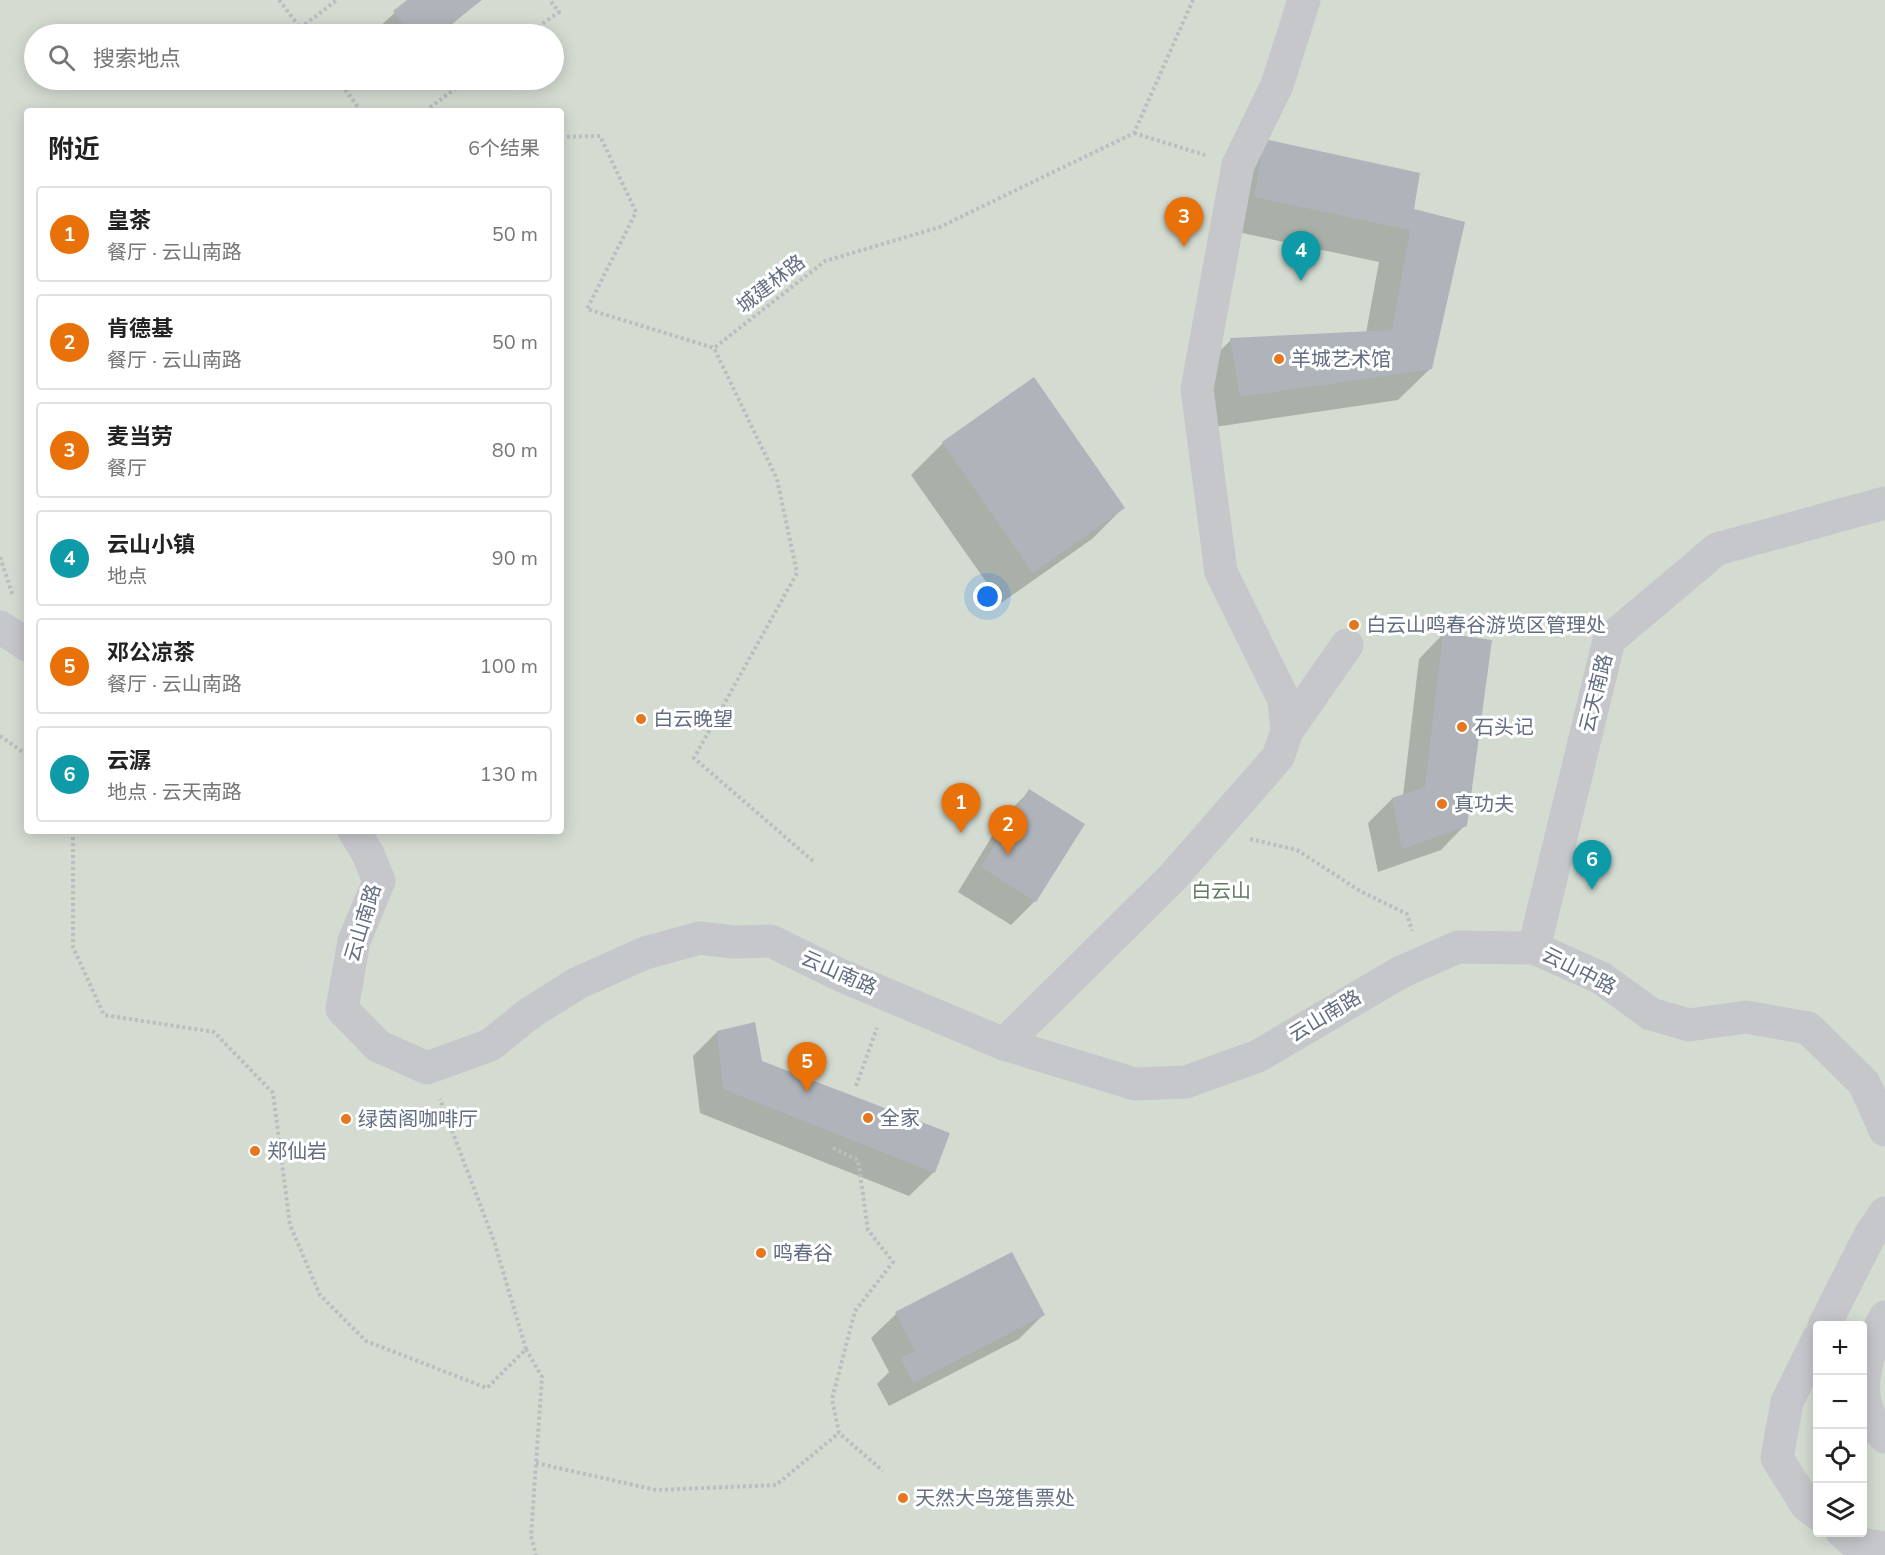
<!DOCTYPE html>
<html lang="zh">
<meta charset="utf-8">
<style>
:root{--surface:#fff;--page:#f2f2f2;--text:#222;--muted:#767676;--line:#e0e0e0;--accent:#7b4821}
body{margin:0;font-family:"Nunito Sans","Noto Sans SC",sans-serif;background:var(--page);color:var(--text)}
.controls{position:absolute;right:18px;bottom:18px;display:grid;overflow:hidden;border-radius:6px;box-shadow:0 3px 15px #0003}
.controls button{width:54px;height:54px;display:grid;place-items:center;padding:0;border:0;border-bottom:2px solid var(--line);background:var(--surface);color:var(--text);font:30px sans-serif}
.you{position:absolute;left:988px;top:597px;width:21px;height:21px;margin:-15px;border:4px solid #fff;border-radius:50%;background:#1a73e8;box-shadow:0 0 0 9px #1a73e833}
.badge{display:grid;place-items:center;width:39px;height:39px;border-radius:50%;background:var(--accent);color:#fff;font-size:20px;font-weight:700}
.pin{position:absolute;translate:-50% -50px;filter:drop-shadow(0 2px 3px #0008)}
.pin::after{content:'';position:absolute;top:32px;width:21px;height:18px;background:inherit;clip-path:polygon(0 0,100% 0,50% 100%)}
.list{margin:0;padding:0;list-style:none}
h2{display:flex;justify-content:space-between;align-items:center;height:78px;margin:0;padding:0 24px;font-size:26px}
h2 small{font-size:20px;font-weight:400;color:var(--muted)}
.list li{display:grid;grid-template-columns:39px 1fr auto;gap:18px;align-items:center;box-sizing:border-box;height:96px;margin:0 12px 12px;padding:0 12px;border:2px solid var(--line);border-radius:6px}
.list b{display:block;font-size:22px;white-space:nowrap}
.list p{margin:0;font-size:20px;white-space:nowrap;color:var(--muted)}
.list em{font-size:20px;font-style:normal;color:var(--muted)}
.icon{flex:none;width:33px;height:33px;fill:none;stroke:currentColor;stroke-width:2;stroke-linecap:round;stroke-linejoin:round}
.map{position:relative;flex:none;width:1885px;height:1555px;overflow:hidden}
.search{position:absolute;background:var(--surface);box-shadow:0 3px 15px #0003;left:24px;top:24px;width:540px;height:66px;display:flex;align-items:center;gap:15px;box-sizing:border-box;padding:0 21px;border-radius:33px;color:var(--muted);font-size:22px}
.panel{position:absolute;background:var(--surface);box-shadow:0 3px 15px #0003;left:24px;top:108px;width:540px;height:726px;border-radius:6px}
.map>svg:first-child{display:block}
.green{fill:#d4dcd2;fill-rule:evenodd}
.shadow{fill:#0003}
.building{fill:#afb4bb}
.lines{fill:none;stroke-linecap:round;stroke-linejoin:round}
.path{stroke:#bcbdc0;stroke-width:4;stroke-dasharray:3 3;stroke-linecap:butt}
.minor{stroke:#c5c7cb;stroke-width:33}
.poi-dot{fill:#e7771f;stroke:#fff;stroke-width:2}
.labels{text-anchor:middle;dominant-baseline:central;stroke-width:6;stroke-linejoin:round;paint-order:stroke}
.street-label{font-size:20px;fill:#636e83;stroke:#fff}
.poi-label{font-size:20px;fill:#636e83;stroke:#fff;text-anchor:start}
.park-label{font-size:20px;fill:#627a62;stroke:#fff}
</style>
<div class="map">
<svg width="1885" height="1555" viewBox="0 0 1885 1555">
<rect width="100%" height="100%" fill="#f4f5f1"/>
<path class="green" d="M 0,0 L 1885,0 L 1885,1555 L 0,1555 ZM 34,34 L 554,34 L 554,80 L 34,80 ZM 27,111 L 561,111 L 561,831 L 27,831 ZM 1818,1326 L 1862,1326 L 1862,1532 L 1818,1532 Z"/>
<g class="shadow">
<path d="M 409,0 L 481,0 L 440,34 L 383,34 L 378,28 Z"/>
<path d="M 1265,140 L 1413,210 L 1431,368 L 1398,400 L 1208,428 L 1199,371 L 1231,340 L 1366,333 L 1379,262 L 1223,229 Z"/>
<path d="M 1033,379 L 1123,508 L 1092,539 L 1001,603 L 911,475 L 943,443 Z"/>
<path d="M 1443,634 L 1465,825 L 1441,850 L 1378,872 L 1368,823 L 1392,799 L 1403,796 L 1419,659 Z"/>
<path d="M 1030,791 L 1035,901 L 1011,925 L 958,892 L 1005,815 Z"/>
<path d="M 717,1032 L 761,1062 L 934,1172 L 909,1196 L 700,1113 L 693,1056 Z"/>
<path d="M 1012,1254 L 1043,1315 L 1019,1339 L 889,1406 L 877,1384 L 889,1372 L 871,1338 L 896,1314 Z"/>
</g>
<g class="building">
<path d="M 407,0 L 482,0 L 438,34 L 411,34 L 393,11 Z"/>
<path d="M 1264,139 L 1420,173 L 1414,209 L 1465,222 L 1432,369 L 1240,397 L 1230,338 L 1392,330 L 1410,230 L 1254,197 Z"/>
<path d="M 1034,377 L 1125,508 L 1033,573 L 942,442 Z"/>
<path d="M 1443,633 L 1492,640 L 1467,826 L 1402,849 L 1392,798 L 1425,787 Z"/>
<path d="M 1029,789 L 1085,824 L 1036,902 L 981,867 Z"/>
<path d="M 755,1022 L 762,1061 L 950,1133 L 935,1173 L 723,1089 L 717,1031 Z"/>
<path d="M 1012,1252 L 1045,1315 L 913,1383 L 901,1358 L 915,1351 L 895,1312 Z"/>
</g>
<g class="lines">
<g class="path">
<path d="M 279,0 L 305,34"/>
<path d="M 300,28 L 337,0"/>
<path d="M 528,34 L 559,12 L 550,0"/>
<path d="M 338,80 L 361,111"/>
<path d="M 425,111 L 467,80"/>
<path d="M 1134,133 L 1205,155"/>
<path d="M 561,137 L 600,136 L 636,212 L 587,309 L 714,348"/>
<path d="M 0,557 L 13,596"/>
<path d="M 0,736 L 27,755"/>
<path d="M 73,831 L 73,947 L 104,1015 L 214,1032 L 273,1093 L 290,1225 L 320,1295 L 366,1341 L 487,1388 L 526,1349 L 494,1241 L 440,1099"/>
<path d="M 1250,839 L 1297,850 L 1360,891 L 1407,914 L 1412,931"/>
<path d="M 813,861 L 694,758 L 797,573 L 777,479 L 714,348 L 825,261 L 940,227 L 1134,133 L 1193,0"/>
<path d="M 856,1086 L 877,1028"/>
<path d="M 833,1148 L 858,1160 L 868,1230 L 893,1262 L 855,1311 L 832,1399 L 839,1433 L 883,1471"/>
<path d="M 526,1349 L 542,1377 L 531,1536 L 536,1555"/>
<path d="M 536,1463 L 656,1490 L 776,1485 L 839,1433"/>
</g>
<g class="minor">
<path d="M 0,627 L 27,645"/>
<path d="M 1287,731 L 1347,645"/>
<path d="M 354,831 L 368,854 L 379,881 L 354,941 L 342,1009 L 378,1046 L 427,1068 L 490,1045 L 530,1013 L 578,983 L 645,953 L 700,938 L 733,942 L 771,941 L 840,975 L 1004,1044 L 1135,1084 L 1186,1082 L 1258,1056 L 1401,972 L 1458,947 L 1534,948 L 1601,978 L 1651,1014 L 1689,1025 L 1746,1017 L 1808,1028 L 1864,1083 L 1885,1130"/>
<path d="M 1534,948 L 1609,640 L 1717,549 L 1885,503"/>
<path d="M 1004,1044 L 1172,878 L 1278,757 L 1287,731 L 1284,700 L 1221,572 L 1197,389 L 1238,165 L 1277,85 L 1304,0"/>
<path d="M 1885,1317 C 1865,1356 1849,1402 1885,1437"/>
<path d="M 1824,1326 L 1869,1237 L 1885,1213"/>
<path d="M 1818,1339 L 1787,1402 L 1777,1458 L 1807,1506 L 1818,1514"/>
<path d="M 1842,1532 L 1855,1543 L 1885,1548"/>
</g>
</g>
<g class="poi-dot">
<circle cx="1279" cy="359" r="6"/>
<circle cx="1354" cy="625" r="6"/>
<circle cx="641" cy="719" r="6"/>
<circle cx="1462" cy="727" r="6"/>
<circle cx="1442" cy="804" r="6"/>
<circle cx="868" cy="1118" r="6"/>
<circle cx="346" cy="1119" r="6"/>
<circle cx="255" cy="1151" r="6"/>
<circle cx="761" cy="1253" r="6"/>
<circle cx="903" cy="1498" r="6"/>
</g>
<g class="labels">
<g class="street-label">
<text transform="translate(771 284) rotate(-38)">城建林路</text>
<text transform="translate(1596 693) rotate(-76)">云天南路</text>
<text transform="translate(363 923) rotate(-73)">云山南路</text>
<text transform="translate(1579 971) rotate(27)">云山中路</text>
<text transform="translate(839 973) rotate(24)">云山南路</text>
<text transform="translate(1325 1016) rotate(-31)">云山南路</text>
</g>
<g class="poi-label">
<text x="1291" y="359">羊城艺术馆</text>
<text x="1366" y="625">白云山鸣春谷游览区管理处</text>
<text x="653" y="719">白云晚望</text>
<text x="1474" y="727">石头记</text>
<text x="1454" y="804">真功夫</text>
<text x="880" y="1118">全家</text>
<text x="358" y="1119">绿茵阁咖啡厅</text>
<text x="267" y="1151">郑仙岩</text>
<text x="773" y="1253">鸣春谷</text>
<text x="915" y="1498">天然大鸟笼售票处</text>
</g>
<g class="park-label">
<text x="1221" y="891">白云山</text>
</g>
</g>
</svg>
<div class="controls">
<button>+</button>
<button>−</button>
<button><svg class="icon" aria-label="locate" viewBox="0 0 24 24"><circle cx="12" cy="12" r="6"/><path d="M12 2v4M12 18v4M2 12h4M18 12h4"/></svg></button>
<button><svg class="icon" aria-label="layers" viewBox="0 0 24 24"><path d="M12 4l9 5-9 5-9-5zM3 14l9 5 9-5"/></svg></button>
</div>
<div class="you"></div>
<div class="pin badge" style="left:961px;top:833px;background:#e8710a">1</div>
<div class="pin badge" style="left:1008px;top:855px;background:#e8710a">2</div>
<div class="pin badge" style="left:1184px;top:247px;background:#e8710a">3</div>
<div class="pin badge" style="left:1301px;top:281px;background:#0f9aa8">4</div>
<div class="pin badge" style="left:807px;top:1092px;background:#e8710a">5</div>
<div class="pin badge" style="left:1592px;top:890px;background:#0f9aa8">6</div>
<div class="search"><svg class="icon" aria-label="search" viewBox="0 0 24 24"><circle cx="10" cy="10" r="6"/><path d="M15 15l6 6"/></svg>搜索地点</div>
<section class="panel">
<h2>附近<small>6个结果</small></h2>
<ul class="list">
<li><span class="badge" style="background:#e8710a">1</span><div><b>皇茶</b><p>餐厅 · 云山南路</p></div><em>50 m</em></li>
<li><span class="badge" style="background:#e8710a">2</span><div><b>肯德基</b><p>餐厅 · 云山南路</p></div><em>50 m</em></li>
<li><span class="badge" style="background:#e8710a">3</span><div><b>麦当劳</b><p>餐厅</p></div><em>80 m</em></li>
<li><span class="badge" style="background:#0f9aa8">4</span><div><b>云山小镇</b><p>地点</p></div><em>90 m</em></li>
<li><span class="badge" style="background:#e8710a">5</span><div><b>邓公凉茶</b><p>餐厅 · 云山南路</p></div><em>100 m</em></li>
<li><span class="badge" style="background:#0f9aa8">6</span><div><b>云潺</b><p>地点 · 云天南路</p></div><em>130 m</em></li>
</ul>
</section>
</div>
